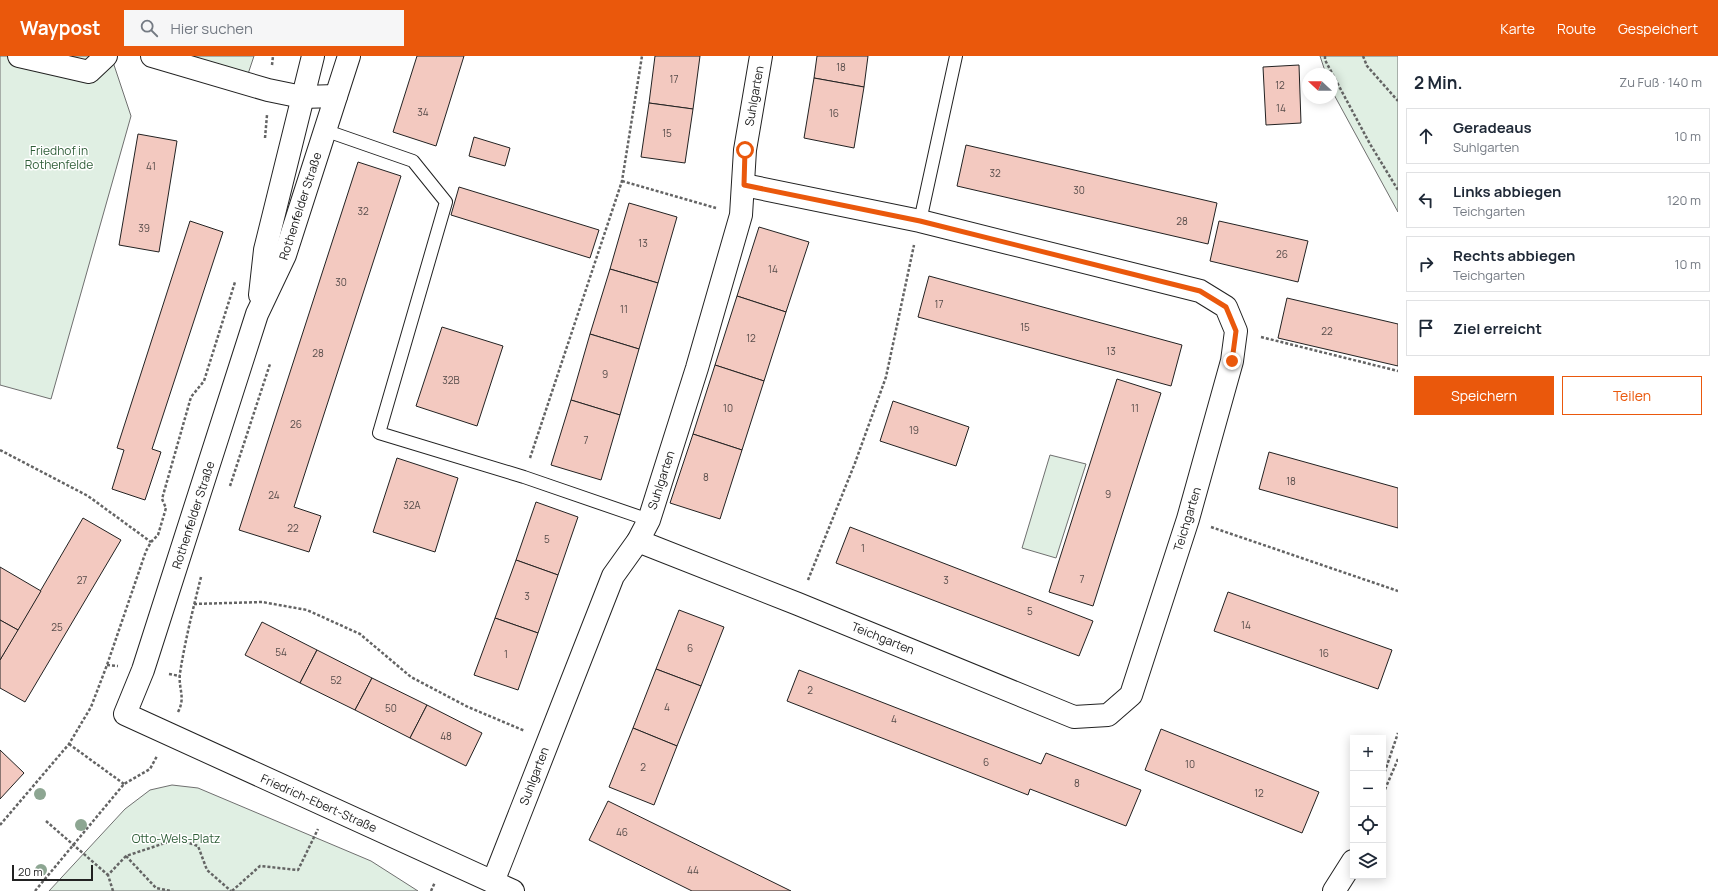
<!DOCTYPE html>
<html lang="de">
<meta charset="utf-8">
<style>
:root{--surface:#fff;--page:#f6f6f7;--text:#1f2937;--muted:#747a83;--line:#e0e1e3;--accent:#ea580c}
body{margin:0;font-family:Manrope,sans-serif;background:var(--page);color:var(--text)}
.controls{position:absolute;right:12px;bottom:12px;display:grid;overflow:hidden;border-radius:0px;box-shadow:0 2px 10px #0003}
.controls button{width:36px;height:36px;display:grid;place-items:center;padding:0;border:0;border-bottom:1px solid var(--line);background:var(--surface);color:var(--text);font:20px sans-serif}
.compass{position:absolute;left:1302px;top:12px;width:36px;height:36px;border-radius:50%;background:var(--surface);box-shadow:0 2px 10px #0003;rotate:292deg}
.scale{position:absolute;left:12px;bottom:10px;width:81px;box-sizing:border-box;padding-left:4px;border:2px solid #222;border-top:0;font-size:11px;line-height:14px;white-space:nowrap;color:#222;-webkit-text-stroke:3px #fff;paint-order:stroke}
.stop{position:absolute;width:12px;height:12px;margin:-9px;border:3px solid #ea580c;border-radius:50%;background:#fff}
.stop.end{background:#ea580c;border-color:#fff;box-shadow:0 1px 4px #0008}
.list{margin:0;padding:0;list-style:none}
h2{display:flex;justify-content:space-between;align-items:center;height:52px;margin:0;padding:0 16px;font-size:17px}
h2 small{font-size:13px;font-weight:400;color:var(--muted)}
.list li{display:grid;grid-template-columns:26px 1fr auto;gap:12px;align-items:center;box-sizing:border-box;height:56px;margin:0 8px 8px;padding:0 8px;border:1px solid var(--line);border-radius:0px}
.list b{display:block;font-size:15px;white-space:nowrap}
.list p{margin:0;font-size:13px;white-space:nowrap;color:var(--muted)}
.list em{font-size:13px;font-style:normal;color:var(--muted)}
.actions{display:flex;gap:8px;padding:12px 16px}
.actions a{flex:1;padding:9px 0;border:1px solid var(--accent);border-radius:0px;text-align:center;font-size:14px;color:var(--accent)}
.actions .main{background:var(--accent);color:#fff}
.icon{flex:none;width:22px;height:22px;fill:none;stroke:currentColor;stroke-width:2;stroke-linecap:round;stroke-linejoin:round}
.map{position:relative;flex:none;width:1398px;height:835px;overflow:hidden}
header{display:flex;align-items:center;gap:24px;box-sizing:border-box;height:56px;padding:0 20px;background:var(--accent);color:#fff}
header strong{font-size:19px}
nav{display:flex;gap:22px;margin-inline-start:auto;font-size:14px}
.search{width:280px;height:36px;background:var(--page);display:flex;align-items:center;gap:10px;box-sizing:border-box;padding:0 14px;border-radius:0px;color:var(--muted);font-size:15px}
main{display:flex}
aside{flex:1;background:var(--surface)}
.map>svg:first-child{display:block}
.green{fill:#e0efe3;stroke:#6f6f6f}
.building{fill:#f3c9c0;stroke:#222}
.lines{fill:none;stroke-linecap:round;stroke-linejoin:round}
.lane-casing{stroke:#222;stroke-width:14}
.street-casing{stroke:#222;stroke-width:24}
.secondary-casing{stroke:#222;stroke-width:24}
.path{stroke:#646464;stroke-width:2.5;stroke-dasharray:3 2;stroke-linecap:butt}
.lane{stroke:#fff;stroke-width:12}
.street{stroke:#fff;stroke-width:22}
.secondary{stroke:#fff;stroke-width:22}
.tree{fill:#8da692}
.route{stroke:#ea580c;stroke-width:5}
.labels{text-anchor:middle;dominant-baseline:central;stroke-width:3;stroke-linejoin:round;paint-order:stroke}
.number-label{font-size:10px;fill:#564c4a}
.street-label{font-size:12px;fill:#222;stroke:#fff}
.park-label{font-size:12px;fill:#2f5e38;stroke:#fff}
</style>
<header>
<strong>Waypost</strong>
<div class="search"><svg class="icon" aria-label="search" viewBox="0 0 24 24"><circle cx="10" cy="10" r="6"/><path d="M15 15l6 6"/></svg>Hier suchen</div>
<nav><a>Karte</a><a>Route</a><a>Gespeichert</a></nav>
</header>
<main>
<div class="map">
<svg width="1398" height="835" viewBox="0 0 1398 835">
<rect width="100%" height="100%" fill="#fff"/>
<g class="green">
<path d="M 0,0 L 111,0 L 131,60 L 51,343 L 0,329 Z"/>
<path d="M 191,0 L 254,0 L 248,18 Z"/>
<path d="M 1320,0 L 1398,0 L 1398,156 L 1332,35 L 1332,18 L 1326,18 Z"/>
<path d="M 1050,399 L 1086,408 L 1056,502 L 1022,492 Z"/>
<path d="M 172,729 L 198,732 L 371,805 L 418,835 L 49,835 L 125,753 L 150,734 Z"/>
</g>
<g class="building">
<path d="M 417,0 L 464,0 L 436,90 L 393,76 Z"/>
<path d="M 655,0 L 700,0 L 693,53 L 649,47 Z"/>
<path d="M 817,0 L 868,0 L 864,31 L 814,22 Z"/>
<path d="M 1299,9 L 1301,67 L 1266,69 L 1263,11 Z"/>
<path d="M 814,22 L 864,31 L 854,92 L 804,82 Z"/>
<path d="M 649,47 L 693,53 L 685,107 L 641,101 Z"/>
<path d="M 138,78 L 177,85 L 159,196 L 119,189 Z"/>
<path d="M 474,81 L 510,92 L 505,110 L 469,100 Z"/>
<path d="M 966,89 L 1217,147 L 1208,188 L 957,130 Z"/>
<path d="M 358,106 L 401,120 L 294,451 L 321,460 L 309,496 L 239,474 Z"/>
<path d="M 459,131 L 599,174 L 590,202 L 451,159 Z"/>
<path d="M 629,147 L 677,161 L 658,227 L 610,213 Z"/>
<path d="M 190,165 L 223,176 L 152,393 L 161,396 L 145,444 L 112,433 L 124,394 L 117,392 Z"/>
<path d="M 1219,165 L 1308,185 L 1298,226 L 1210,205 Z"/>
<path d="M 759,171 L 809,186 L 786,256 L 737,240 Z"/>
<path d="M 610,213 L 658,227 L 639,293 L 590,278 Z"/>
<path d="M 929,220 L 1182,289 L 1171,330 L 918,261 Z"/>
<path d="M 737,240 L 786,256 L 764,325 L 715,309 Z"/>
<path d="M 1287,242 L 1398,268 L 1398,310 L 1278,282 Z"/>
<path d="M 442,271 L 503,290 L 477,370 L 416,350 Z"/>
<path d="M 590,278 L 639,293 L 620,359 L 571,344 Z"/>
<path d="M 715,309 L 764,325 L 742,394 L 693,378 Z"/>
<path d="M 1117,323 L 1161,337 L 1093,550 L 1049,536 Z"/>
<path d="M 571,344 L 620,359 L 601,424 L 551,409 Z"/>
<path d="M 893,345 L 969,371 L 956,410 L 880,385 Z"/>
<path d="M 693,378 L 742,394 L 720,463 L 670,447 Z"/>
<path d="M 1269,396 L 1398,432 L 1398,472 L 1259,433 Z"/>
<path d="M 397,402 L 458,422 L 435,496 L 373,476 Z"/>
<path d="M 536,446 L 578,461 L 558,519 L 516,504 Z"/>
<path d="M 83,462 L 121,484 L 25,646 L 0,632 L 0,604 Z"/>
<path d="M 850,471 L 1093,565 L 1079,600 L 836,507 Z"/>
<path d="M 516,504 L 558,519 L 538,577 L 495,562 Z"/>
<path d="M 0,511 L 41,535 L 18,574 L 0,564 Z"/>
<path d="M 1228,536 L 1392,594 L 1378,633 L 1214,575 Z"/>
<path d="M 679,554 L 724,571 L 701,630 L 656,613 Z"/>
<path d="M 495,562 L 538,577 L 518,634 L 474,619 Z"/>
<path d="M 0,564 L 18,574 L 0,604 Z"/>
<path d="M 262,566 L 317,594 L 300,627 L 245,599 Z"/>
<path d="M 317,594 L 372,622 L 355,654 L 300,627 Z"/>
<path d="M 656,613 L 701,630 L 677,690 L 633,672 Z"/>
<path d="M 799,614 L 1041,708 L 1046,697 L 1141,734 L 1126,770 L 1030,733 L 1028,739 L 787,645 Z"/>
<path d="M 372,622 L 427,649 L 410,682 L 355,654 Z"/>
<path d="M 427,649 L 482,677 L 466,710 L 410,682 Z"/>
<path d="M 633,672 L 677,690 L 654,749 L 609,731 Z"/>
<path d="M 1161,673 L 1319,736 L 1302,777 L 1145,714 Z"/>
<path d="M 0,694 L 24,717 L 0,743 Z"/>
<path d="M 608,745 L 791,835 L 692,835 L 589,784 Z"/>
</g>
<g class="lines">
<defs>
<g id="lane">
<path d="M 324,74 L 413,105 L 446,146 L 379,377 L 524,421 L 649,464"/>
<path d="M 920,165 L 956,0"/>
</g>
<g id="street">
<path d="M 19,0 L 89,16 L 106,0"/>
<path d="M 152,0 L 268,34 L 302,41 L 336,40"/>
<path d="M 638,485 L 798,548 L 1074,661 L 1108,659 L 1131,639 L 1188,463 L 1232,305 L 1236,275 L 1226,251 L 1200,235 L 920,165 L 744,129"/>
<path d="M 493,826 L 613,520 L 638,485 L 649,464 L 697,312 L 741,159 L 745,94 L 761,0"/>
<path d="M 1334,835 L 1353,805"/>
</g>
<g id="secondary">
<path d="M 349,0 L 285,199 L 257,258 L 143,614 L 125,658 L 513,835"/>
<path d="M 260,239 L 265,194 L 313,0"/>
</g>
</defs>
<use href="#lane" class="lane-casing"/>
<use href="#street" class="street-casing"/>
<use href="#secondary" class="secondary-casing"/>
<g class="path">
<path d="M 1325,0 L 1325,4 L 1370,88 L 1398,134"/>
<path d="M 1363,0 L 1367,10 L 1398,45"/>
<path d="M 272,9 L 273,0"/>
<path d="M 265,82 L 267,59"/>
<path d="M 622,125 L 716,152"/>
<path d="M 1261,281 L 1398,315"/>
<path d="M 0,394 L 88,440 L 151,486"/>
<path d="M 530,402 L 622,125 L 642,0"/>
<path d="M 230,430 L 270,308"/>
<path d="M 1211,471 L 1398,535"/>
<path d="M 808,524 L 855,407 L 886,321 L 914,189"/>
<path d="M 194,548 L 262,546 L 307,554 L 360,578 L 411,621 L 468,651 L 525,675"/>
<path d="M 107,609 L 118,610"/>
<path d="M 169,618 L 180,620"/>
<path d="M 178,656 C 186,641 178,633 180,617 C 185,585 193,553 201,521"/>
<path d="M 69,688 L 124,728"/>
<path d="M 1383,721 L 1398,677"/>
<path d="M 1383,738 L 1398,703"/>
<path d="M 46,765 L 108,819"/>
<path d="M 0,769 L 69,688 L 91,651 L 107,609 L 146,495 L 151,486 L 158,479 L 166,452 L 162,443 L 191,341 L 204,325 L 235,226"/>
<path d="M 126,800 L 156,832 L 171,835"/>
<path d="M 35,835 L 124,728 L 150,713 L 157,700"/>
<path d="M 113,835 L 108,819 L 126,800 L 177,783 L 198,790 L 207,814 L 231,835"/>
<path d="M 232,835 L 260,810 L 298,814 L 318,773"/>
<path d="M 431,835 L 435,826"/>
</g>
<use href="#lane" class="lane"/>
<use href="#street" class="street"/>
<use href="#secondary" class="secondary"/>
</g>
<g class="tree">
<circle cx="40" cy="738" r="6"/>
<circle cx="81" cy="769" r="6"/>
<circle cx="41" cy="814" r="6"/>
</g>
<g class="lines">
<path class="route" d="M 745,94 L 744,129 L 920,165 L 1200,235 L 1226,251 L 1236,275 L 1232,305"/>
</g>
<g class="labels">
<g class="number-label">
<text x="841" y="11">18</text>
<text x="674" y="23">17</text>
<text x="1280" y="29">12</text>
<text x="1281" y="52">14</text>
<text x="423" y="56">34</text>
<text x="834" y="57">16</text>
<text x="667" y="77">15</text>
<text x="151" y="110">41</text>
<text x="995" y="117">32</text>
<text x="1079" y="134">30</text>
<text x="363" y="155">32</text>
<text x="1182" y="165">28</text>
<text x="144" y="172">39</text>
<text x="643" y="187">13</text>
<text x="1282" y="198">26</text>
<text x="773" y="213">14</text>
<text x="341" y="226">30</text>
<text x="939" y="248">17</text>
<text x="624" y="253">11</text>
<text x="1025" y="271">15</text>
<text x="1327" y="275">22</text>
<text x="751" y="282">12</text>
<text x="1111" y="295">13</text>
<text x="318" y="297">28</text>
<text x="605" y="318">9</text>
<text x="451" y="324">32B</text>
<text x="728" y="352">10</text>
<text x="1135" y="352">11</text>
<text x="296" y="368">26</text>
<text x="914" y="374">19</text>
<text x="586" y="384">7</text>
<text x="706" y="421">8</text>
<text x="1291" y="425">18</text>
<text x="1108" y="438">9</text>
<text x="274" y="439">24</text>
<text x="412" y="449">32A</text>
<text x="293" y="472">22</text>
<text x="547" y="483">5</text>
<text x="863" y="492">1</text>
<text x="1082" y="523">7</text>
<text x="82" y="524">27</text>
<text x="946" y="524">3</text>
<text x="527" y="540">3</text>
<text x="1030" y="555">5</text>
<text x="1246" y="569">14</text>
<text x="57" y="571">25</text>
<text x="690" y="592">6</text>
<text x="281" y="596">54</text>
<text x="1324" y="597">16</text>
<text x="506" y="598">1</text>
<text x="336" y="624">52</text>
<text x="810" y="634">2</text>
<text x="667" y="651">4</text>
<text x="391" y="652">50</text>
<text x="894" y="663">4</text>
<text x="446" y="680">48</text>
<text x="986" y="706">6</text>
<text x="1190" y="708">10</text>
<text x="643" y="711">2</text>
<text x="1077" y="727">8</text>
<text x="1259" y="737">12</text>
<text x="622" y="776">46</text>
<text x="693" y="814">44</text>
</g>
<g class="street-label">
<text transform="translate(754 40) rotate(-80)">Suhlgarten</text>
<text transform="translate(300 150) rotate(-72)">Rothenfelder Straße</text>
<text transform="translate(661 424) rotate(-72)">Suhlgarten</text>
<text transform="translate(193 459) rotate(-72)">Rothenfelder Straße</text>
<text transform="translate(1187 463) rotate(-73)">Teichgarten</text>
<text transform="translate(883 582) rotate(22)">Teichgarten</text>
<text transform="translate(534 720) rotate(-69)">Suhlgarten</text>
<text transform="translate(319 747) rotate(24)">Friedrich-Ebert-Straße</text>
</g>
<g class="park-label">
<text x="59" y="94">Friedhof in<tspan x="59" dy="14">Rothenfelde</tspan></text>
<text x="176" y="782">Otto-Wels-Platz</text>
</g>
</g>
</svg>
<div class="controls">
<button>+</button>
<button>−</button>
<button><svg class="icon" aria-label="locate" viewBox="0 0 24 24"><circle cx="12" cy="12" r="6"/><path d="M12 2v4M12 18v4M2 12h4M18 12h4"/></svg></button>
<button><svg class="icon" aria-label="layers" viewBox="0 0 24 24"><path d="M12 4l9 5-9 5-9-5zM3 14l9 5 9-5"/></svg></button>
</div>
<svg class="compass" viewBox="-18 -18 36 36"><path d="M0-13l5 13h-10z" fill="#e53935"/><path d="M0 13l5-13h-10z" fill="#747a83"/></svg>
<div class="scale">20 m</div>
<div class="stop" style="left:745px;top:94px"></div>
<div class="stop end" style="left:1232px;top:305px"></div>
</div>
<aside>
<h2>2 Min.<small>Zu Fuß · 140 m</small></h2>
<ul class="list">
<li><svg class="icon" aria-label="ahead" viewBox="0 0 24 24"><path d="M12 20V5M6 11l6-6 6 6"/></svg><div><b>Geradeaus</b><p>Suhlgarten</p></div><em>10 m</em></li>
<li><svg class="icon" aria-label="left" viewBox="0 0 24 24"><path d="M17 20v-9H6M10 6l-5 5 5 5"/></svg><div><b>Links abbiegen</b><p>Teichgarten</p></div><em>120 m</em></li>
<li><svg class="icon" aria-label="right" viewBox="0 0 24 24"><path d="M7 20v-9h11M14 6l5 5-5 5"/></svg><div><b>Rechts abbiegen</b><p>Teichgarten</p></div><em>10 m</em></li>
<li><svg class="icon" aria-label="arrive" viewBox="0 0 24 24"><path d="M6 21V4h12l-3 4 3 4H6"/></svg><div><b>Ziel erreicht</b></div></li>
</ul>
<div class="actions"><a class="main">Speichern</a><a>Teilen</a></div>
</aside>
</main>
